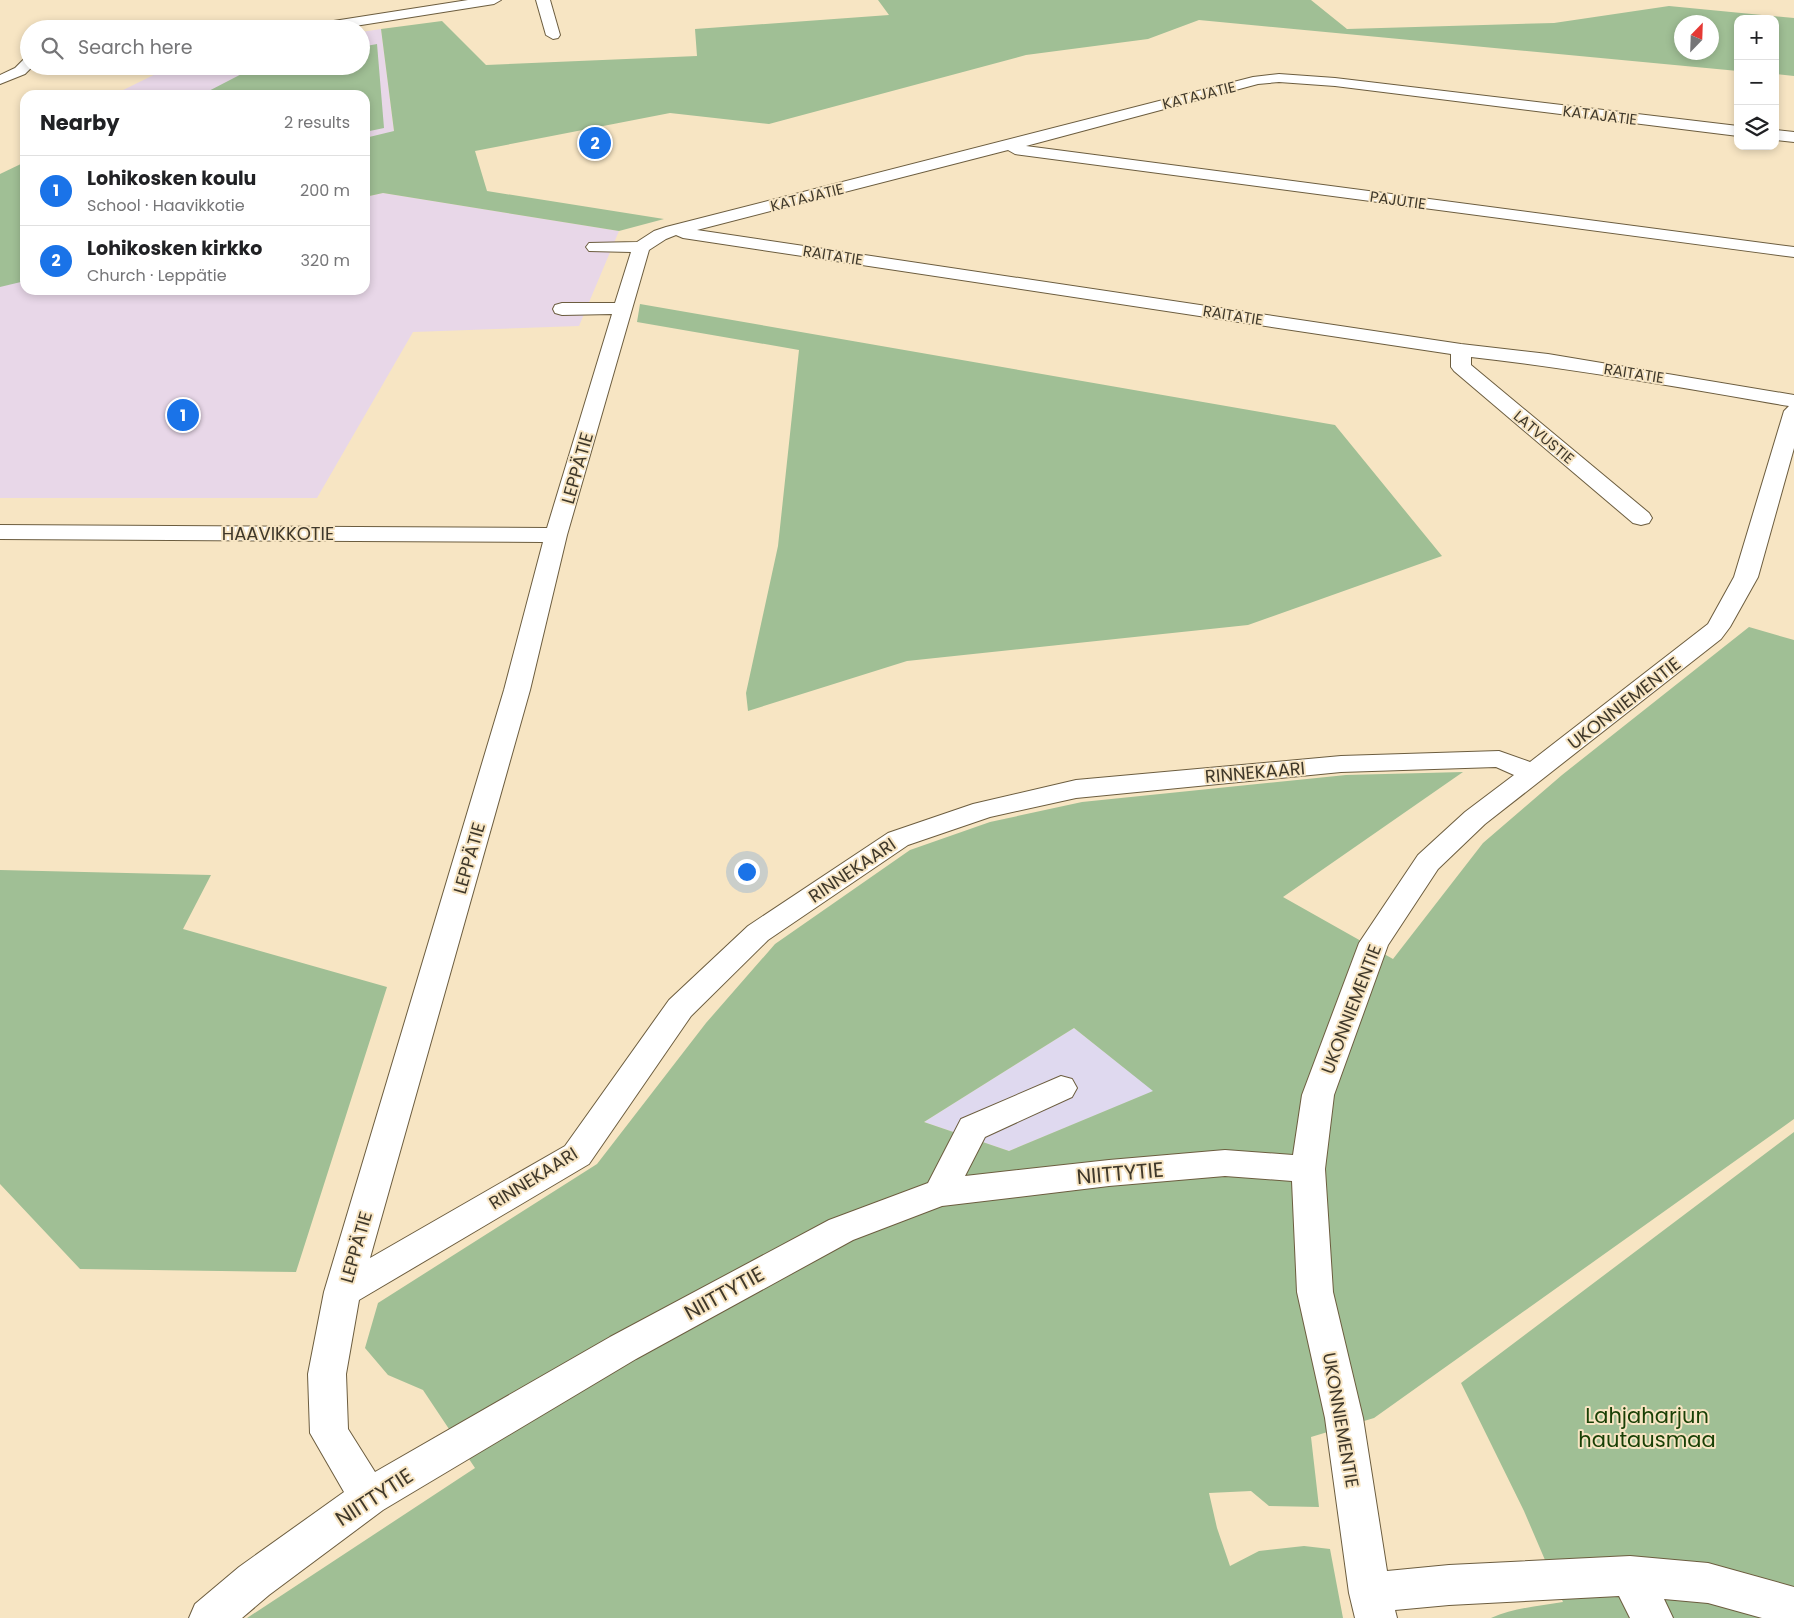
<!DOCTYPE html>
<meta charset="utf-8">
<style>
:root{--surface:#fff;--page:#f6f6f6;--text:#202124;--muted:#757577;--line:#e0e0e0;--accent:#1a73e8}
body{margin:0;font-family:Poppins,sans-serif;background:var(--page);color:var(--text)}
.controls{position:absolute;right:15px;top:15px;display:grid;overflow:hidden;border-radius:10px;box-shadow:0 2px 8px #0003}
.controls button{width:45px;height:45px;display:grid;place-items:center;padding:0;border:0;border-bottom:1px solid var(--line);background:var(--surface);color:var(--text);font:25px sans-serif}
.compass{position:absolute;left:1674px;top:15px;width:45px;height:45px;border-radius:50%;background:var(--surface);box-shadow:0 2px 8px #0003;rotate:23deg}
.you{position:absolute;left:746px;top:871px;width:18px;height:18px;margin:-12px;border:4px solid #fff;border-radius:50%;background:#1a73e8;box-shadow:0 0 0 8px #1a73e833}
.badge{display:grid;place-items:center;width:32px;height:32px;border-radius:50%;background:var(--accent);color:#fff;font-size:16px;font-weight:700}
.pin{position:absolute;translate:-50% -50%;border:2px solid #fff;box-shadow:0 1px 5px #0006}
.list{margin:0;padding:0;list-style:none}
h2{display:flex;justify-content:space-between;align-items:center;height:65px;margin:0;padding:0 20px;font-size:21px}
h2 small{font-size:16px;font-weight:400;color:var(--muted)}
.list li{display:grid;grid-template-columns:32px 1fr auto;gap:15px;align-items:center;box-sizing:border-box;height:70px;padding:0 20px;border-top:1px solid var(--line)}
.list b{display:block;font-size:19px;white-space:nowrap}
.list p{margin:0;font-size:16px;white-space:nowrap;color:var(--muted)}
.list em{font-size:16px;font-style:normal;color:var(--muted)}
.icon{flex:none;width:28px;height:28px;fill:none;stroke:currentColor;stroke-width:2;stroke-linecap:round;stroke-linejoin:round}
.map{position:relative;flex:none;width:1794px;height:1618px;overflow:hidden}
.search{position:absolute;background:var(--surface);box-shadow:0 2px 8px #0003;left:20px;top:20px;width:350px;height:55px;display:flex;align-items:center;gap:12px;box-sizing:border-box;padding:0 18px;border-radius:28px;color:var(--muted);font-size:19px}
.panel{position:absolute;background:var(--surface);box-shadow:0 2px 8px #0003;left:20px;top:90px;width:350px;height:205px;border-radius:15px}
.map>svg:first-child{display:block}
.industrial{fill:#dfd9ef}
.education{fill:#e8d7e8}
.green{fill:#a0bf95;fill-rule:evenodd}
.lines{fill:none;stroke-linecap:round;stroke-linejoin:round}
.minor-casing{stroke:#6c5d3f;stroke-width:2}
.minor{fill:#fff;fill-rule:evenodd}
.labels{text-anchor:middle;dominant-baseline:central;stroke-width:4;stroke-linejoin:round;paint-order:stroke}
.far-street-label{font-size:15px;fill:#3f382a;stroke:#f7e5c3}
.street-label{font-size:18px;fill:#3f382a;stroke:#f7e5c3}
.near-street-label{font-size:21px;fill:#3f382a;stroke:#f7e5c3}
.near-park-label{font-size:21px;fill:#183f05;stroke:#f7e5c3}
</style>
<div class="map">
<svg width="1794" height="1618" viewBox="0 0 1794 1618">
<rect width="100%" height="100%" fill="#f7e5c3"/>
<path class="industrial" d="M 1074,1028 L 1154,1091 L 1009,1151 L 924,1122 Z"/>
<g class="education">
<path d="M 381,29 L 394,132 L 365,138 L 365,95 L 113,95 L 172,66 L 361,66 L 361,32 Z"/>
<path d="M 383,193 L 619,231 L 579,326 L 413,332 L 317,498 L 0,498 L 0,285 L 25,279 L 25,290 L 365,290 L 365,197 Z"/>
</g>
<g class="green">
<path d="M 878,0 L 1311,0 L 1347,29 L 1554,23 L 1669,6 L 1794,18 L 1794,76 L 1775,74 L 1775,19 L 1738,19 L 1738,71 L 1199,20 L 1148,39 L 1026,55 L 769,124 L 670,113 L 475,151 L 487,191 L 664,219 L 619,231 L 383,193 L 365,197 L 365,138 L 394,131 L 381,29 L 442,21 L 486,65 L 697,56 L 695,29 L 889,15 ZM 1682,22 L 1712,22 L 1712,52 L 1682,52 Z"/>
<path d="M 377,44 L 384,128 L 365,132 L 365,95 L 201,95 L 257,66 L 361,66 L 361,47 Z"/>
<path d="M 25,162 L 25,281 L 0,287 L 0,174 Z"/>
<path d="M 640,304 L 1335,425 L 1442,556 L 1248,625 L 907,661 L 748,711 L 746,693 L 778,546 L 799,350 L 637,322 Z"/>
<path d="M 1749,627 L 1794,640 L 1794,1119 L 1374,1418 L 1311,1437 L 1319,1507 L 1269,1506 L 1251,1491 L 1209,1493 L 1217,1528 L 1230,1566 L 1259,1551 L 1304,1546 L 1330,1549 L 1343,1618 L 247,1618 L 475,1468 L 423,1390 L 388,1375 L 365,1348 L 378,1303 L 597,1164 L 706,1023 L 775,944 L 910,850 L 990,822 L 1082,802 L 1346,775 L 1463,772 L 1283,897 L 1393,959 L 1483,843 L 1562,775 ZM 1074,1028 L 1153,1091 L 1009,1151 L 924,1122 Z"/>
<path d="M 0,870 L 211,875 L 183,929 L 387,987 L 296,1272 L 80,1269 L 0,1184 Z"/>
<path d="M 1794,1132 L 1794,1618 L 1491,1618 C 1514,1608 1539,1606 1563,1602 L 1524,1511 L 1461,1383 Z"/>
</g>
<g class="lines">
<defs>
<g id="minor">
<path d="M 468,0 L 501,0 L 494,4 L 336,29 L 301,29 L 308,25 Z"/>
<path d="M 536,0 L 550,0 L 560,35 L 558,38 L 553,39 L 546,35 Z"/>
<path d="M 29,58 L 29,66 L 33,66 L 25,74 L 0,84 L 0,75 L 15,68 L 24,59 Z"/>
<path d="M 1279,74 L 1335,78 L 1738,126 L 1738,136 L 1335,86 L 1279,82 L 1258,84 L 1026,146 L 1794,247 L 1794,257 L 1015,154 L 1008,150 L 697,230 L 1461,344 L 1548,354 L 1794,395 L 1794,448 L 1758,577 L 1730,627 L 1721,639 L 1485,824 L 1438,869 L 1388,945 L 1334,1095 L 1325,1169 L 1333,1292 L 1363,1418 L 1387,1571 L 1449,1565 L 1630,1556 L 1708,1563 L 1794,1587 L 1794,1618 L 1762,1618 L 1708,1603 L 1664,1599 L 1673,1618 L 1630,1618 L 1619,1596 L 1449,1605 L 1395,1610 L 1397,1618 L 1355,1618 L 1349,1593 L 1325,1418 L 1297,1292 L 1292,1181 L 1225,1176 L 1109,1186 L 942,1206 L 853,1240 L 636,1359 L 383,1510 L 269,1595 L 242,1618 L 189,1618 L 195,1604 L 239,1567 L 344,1492 L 310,1433 L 308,1374 L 324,1292 L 504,690 L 543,542 L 0,539 L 0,525 L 547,528 L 612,314 L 562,315 L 555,313 L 553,309 L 555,305 L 562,303 L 615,303 L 631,252 L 589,251 L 586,247 L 589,243 L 637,242 L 654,231 L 666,227 L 1253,77 ZM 676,235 L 683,238 L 1451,354 L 1451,367 L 1454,371 L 1633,523 L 1641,525 L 1649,523 L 1652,518 L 1649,513 L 1471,365 L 1471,357 C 1577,369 1683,388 1789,406 L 1784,411 L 1734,577 L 1708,624 L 1530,762 L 1499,751 L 1341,756 L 1076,780 L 973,804 L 888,833 L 748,926 L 669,1000 L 565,1146 L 370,1258 L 530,690 L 567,535 L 649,250 L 666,239 ZM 1496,767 L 1514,775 L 1465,812 L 1418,855 L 1359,943 L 1302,1095 L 1293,1155 L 1225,1150 L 1109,1160 L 965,1176 L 985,1137 L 1072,1097 L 1077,1088 L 1072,1079 L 1061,1076 L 961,1119 L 928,1183 L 829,1220 L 610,1337 L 375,1472 L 348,1429 L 346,1374 L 359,1300 L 589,1164 L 691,1016 L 768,940 L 908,845 L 990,817 L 1076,798 L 1341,772 Z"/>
<path d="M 1775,130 L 1794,132 L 1794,142 L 1775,140 Z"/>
</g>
</defs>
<use href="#minor" class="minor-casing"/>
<use href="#minor" class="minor"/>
</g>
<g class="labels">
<g class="far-street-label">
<text transform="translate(1199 95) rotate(-14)">KATAJATIE</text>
<text transform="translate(1600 115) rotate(7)">KATAJATIE</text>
<text transform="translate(807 197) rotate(-14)">KATAJATIE</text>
<text transform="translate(1398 200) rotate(8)">PAJUTIE</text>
<text transform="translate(833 255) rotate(9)">RAITATIE</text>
<text transform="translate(1233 315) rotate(9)">RAITATIE</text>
<text transform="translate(1634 373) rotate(9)">RAITATIE</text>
<text transform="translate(1544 437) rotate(40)">LATVUSTIE</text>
</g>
<g class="street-label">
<text transform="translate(577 468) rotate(-74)">LEPPÄTIE</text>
<text x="278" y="533">HAAVIKKOTIE</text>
<text transform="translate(1624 703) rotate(-38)">UKONNIEMENTIE</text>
<text transform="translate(1255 772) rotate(-5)">RINNEKAARI</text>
<text transform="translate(469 858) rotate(-74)">LEPPÄTIE</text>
<text transform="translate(852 870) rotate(-34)">RINNEKAARI</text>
<text transform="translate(1351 1009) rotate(-69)">UKONNIEMENTIE</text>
<text transform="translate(533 1178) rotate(-32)">RINNEKAARI</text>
<text transform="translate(356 1247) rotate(-74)">LEPPÄTIE</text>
<text transform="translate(1341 1420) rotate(80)">UKONNIEMENTIE</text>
</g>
<g class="near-street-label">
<text transform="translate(1120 1173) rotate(-5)">NIITTYTIE</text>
<text transform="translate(724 1293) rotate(-29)">NIITTYTIE</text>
<text transform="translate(374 1497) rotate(-33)">NIITTYTIE</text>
</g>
<g class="near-park-label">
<text x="1647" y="1415">Lahjaharjun<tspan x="1647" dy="24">hautausmaa</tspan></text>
</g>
</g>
</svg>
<div class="controls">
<button>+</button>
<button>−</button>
<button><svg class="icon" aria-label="layers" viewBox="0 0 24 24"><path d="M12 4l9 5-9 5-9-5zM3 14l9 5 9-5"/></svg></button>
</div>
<svg class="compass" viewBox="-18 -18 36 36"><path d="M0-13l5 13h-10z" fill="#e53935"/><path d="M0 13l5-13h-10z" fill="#757577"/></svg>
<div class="you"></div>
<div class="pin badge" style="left:183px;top:415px">1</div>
<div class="pin badge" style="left:595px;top:143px">2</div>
<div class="search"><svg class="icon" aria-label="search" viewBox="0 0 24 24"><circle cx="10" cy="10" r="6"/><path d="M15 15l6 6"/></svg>Search here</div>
<section class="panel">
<h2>Nearby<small>2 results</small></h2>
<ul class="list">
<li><span class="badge">1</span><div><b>Lohikosken koulu</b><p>School · Haavikkotie</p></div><em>200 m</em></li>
<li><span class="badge">2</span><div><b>Lohikosken kirkko</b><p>Church · Leppätie</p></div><em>320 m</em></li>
</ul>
</section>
</div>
